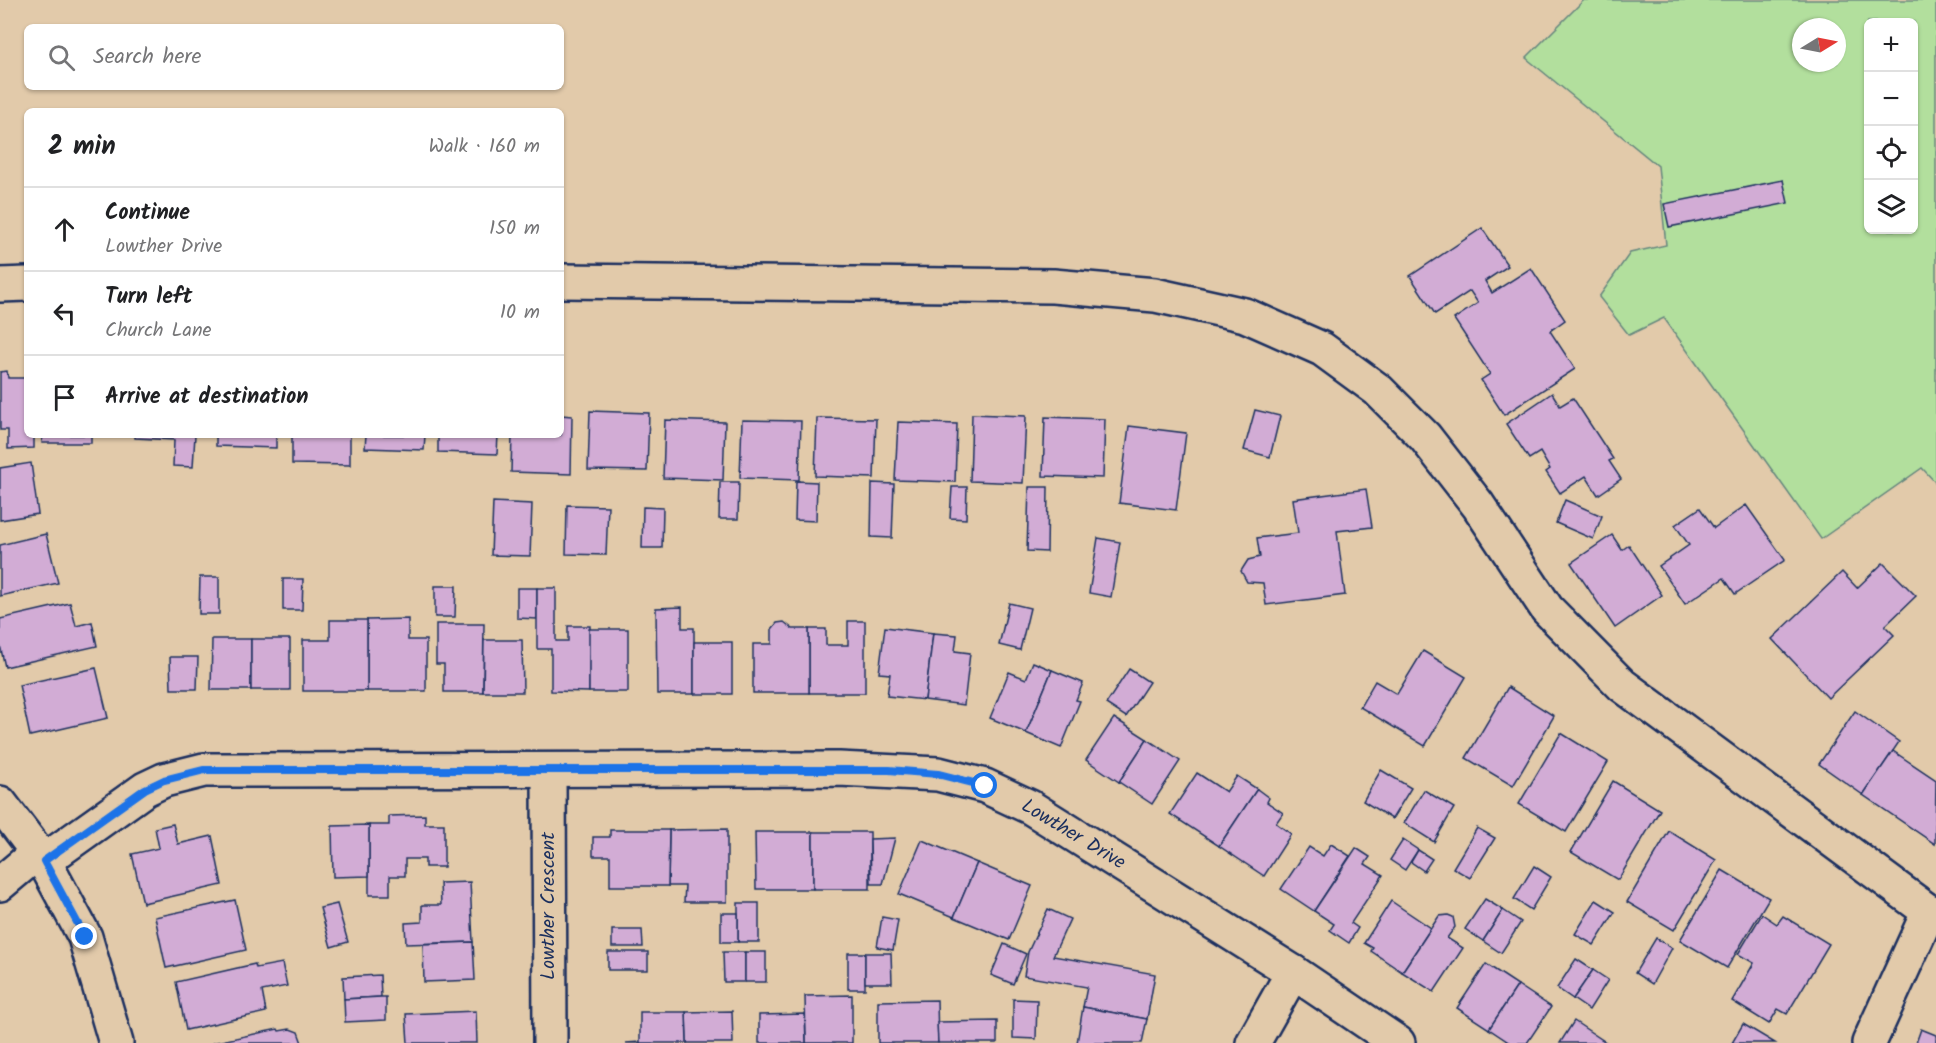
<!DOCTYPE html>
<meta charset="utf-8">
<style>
:root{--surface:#fff;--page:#f2f2f2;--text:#202124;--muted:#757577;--line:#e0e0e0}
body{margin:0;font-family:Kalam,sans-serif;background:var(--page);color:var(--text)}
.controls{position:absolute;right:18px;top:18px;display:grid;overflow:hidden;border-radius:9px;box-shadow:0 2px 4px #0004}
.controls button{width:54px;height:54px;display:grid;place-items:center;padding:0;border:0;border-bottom:2px solid var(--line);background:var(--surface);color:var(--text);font:30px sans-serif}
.compass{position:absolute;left:1792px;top:18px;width:54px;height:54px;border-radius:50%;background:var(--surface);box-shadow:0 2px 4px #0004;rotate:80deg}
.stop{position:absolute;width:18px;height:18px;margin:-14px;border:4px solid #1a73e8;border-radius:50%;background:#fff}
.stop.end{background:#1a73e8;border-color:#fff;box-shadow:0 2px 6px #0008}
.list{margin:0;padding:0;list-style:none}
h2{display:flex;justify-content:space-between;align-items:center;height:78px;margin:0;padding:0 24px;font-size:26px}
h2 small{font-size:20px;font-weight:400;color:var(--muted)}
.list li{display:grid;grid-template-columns:39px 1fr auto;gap:18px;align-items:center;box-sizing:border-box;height:84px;padding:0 24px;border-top:2px solid var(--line)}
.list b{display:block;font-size:22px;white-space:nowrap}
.list p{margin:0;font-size:20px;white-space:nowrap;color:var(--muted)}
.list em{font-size:20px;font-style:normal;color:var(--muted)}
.icon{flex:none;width:33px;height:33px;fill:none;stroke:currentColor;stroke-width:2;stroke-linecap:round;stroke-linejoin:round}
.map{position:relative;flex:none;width:1936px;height:1043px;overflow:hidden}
.search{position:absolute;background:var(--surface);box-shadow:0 2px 4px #0004;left:24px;top:24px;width:540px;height:66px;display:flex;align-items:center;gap:15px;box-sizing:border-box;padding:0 21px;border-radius:9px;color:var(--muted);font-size:22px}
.panel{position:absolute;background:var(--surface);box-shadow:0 2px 4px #0004;left:24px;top:108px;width:540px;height:330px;border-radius:9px}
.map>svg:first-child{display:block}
.green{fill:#b2df9d;stroke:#66877e;stroke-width:1.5;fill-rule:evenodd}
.building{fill:#d2acd5;stroke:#1b2f5e;stroke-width:1.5}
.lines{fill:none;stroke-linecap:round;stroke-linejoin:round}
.minor-casing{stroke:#1b2f5e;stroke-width:38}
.minor{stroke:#e2caaa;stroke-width:33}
.route{stroke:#1a73e8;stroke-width:8}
.labels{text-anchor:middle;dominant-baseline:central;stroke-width:4.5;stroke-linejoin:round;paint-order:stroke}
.street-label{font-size:20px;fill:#1b2f5e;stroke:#e2caaa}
</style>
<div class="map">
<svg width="1936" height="1043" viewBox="0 0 1936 1043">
<rect width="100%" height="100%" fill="#e2caaa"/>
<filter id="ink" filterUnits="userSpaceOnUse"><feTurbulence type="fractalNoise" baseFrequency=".0167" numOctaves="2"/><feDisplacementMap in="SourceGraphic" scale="12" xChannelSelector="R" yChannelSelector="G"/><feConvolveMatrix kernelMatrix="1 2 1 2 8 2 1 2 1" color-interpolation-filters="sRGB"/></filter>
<g filter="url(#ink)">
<path class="green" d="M 1584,0 L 1936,0 L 1936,483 L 1922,468 L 1821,539 L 1664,318 L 1629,335 L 1599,297 L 1630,253 L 1666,245 L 1658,166 L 1526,58 ZM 1868,22 L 1914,22 L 1914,230 L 1868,230 ZM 1801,27 L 1837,27 L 1837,63 L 1801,63 Z"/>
<g class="building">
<path d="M 1783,180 L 1788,203 L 1669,227 L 1664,204 Z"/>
<path d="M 1482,228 L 1508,266 L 1485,281 L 1492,293 L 1531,268 L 1565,320 L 1550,331 L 1575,369 L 1504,415 L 1481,380 L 1490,374 L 1454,319 L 1478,303 L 1470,291 L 1435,314 L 1410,276 Z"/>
<path d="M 7,371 L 8,378 L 27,378 L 27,435 L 34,435 L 34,448 L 8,449 L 8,430 L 0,430 L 0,372 Z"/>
<path d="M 1552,393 L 1560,406 L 1573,398 L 1613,459 L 1609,461 L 1621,479 L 1598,495 L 1586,476 L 1560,493 L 1546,472 L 1550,469 L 1540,452 L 1529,459 L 1506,424 Z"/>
<path d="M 1255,410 L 1280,416 L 1270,457 L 1244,450 Z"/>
<path d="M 590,411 L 649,413 L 647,471 L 588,470 Z"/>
<path d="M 972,414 L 1026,416 L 1023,483 L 970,481 Z"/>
<path d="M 561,415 L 572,416 L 571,474 L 511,472 L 512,435 L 561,435 Z"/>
<path d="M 1045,417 L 1105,419 L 1103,478 L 1043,476 Z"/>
<path d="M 817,418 L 876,419 L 874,478 L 815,476 Z"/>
<path d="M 665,420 L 725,422 L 723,480 L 663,478 Z"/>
<path d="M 742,420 L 801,421 L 799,480 L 740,478 Z"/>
<path d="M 898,422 L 957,424 L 955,482 L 895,480 Z"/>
<path d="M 1129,426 L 1186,433 L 1176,510 L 1119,503 Z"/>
<path d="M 43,435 L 91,435 L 91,443 L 42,443 Z"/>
<path d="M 135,435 L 195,435 L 193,467 L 173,466 L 174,440 L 135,438 Z"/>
<path d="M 216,435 L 276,435 L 276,448 L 216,446 Z"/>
<path d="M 292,435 L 350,435 L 350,465 L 292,464 Z"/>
<path d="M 366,435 L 425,435 L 424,450 L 365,448 Z"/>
<path d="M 438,435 L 498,435 L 497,454 L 438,452 Z"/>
<path d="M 31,463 L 38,514 L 0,520 L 0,468 Z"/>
<path d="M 796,481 L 817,482 L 816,521 L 795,520 Z"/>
<path d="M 720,482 L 739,482 L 738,519 L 719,519 Z"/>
<path d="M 872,483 L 894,484 L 892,538 L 871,537 Z"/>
<path d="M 952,487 L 967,487 L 966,519 L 950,518 Z"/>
<path d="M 1029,487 L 1048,487 L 1047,552 L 1027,551 Z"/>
<path d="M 1366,489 L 1372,527 L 1337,531 L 1345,595 L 1266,605 L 1263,583 L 1247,582 L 1241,571 L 1248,560 L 1260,557 L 1257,538 L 1298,533 L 1293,499 Z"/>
<path d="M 1565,500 L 1602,516 L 1593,539 L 1556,523 Z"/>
<path d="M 493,502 L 532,504 L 530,556 L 491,555 Z"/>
<path d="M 567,505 L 608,506 L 606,555 L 566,554 Z"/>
<path d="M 1746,505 L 1785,560 L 1735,594 L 1724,578 L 1685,604 L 1659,566 L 1689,545 L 1675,525 L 1700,508 L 1714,528 Z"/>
<path d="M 643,507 L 663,508 L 662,548 L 642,548 Z"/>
<path d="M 46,534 L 58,583 L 0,596 L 0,545 Z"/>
<path d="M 1612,535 L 1622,550 L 1629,545 L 1662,595 L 1615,628 L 1571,563 Z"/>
<path d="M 1098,538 L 1120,542 L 1111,597 L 1089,593 Z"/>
<path d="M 1883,563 L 1916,596 L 1885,626 L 1894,635 L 1828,698 L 1772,639 L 1842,572 L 1857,588 Z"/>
<path d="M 200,577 L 219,577 L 219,614 L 199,614 Z"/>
<path d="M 283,579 L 303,579 L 302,610 L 283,610 Z"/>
<path d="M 435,586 L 456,586 L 455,617 L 435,617 Z"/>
<path d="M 517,588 L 537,588 L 537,619 L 517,618 Z"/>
<path d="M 537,588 L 556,588 L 556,641 L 568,641 L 568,626 L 590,626 L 589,692 L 551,691 L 551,649 L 537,649 Z"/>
<path d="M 70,603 L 76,626 L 92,622 L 97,646 L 5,667 L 0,645 L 0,619 Z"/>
<path d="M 1009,603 L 1030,608 L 1020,650 L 999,645 Z"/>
<path d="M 682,607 L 682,628 L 694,628 L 694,694 L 657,694 L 656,608 Z"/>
<path d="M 408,619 L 408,640 L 426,640 L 426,691 L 367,691 L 367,620 Z"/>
<path d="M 330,620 L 367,620 L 367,691 L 303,691 L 303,640 L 330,640 Z"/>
<path d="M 848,621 L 865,621 L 865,693 L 809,693 L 809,629 L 826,629 L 826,645 L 848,645 Z"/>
<path d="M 784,622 L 793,629 L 809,629 L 809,693 L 753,693 L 753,644 L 772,644 L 772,629 L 777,623 Z"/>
<path d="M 436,624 L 484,624 L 483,692 L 444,692 L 444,664 L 436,664 Z"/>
<path d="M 885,627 L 933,633 L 925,700 L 887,696 L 890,674 L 879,673 Z"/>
<rect x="589" y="629" width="39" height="63"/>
<path d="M 933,633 L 957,635 L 955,651 L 970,653 L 964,705 L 925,700 Z"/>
<path d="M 212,639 L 251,639 L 251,690 L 211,690 Z"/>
<rect x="251" y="639" width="39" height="51"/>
<path d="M 484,640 L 522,640 L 523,692 L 483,692 Z"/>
<rect x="694" y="642" width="38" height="52"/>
<path d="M 1423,651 L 1466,677 L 1425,746 L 1360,707 L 1375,681 L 1397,694 Z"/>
<path d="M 170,657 L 198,657 L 197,689 L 171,689 Z"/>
<path d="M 1033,662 L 1052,670 L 1026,733 L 990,718 L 1009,672 L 1026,679 Z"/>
<path d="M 96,668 L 108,718 L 30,736 L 19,685 Z"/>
<path d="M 1129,669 L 1149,682 L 1126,717 L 1106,704 Z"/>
<path d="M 1052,670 L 1083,683 L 1076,700 L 1080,701 L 1061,748 L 1026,733 Z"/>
<path d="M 1508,687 L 1554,716 L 1513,786 L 1466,758 Z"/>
<path d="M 1855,711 L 1899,742 L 1863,795 L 1819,764 Z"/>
<path d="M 1114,718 L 1147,739 L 1119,782 L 1086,760 Z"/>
<path d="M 1561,733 L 1608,762 L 1566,832 L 1519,804 Z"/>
<path d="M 1147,739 L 1180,761 L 1152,804 L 1119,782 Z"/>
<path d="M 1893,751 L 1936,780 L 1935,844 L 1863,795 Z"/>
<path d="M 1381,770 L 1411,788 L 1392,819 L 1363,801 Z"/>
<path d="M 1197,773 L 1226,792 L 1237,776 L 1257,789 L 1219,846 L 1170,814 Z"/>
<path d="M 1613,781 L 1660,810 L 1618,880 L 1571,852 Z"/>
<path d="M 1257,789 L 1269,798 L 1267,802 L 1283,813 L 1276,823 L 1291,834 L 1264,876 L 1219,846 Z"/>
<path d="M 1424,790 L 1454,808 L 1434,842 L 1404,823 Z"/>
<path d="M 425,815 L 425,824 L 444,824 L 444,867 L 425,867 L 425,859 L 405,859 L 405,876 L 390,876 L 390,895 L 369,895 L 369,825 L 389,825 L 389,816 Z"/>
<path d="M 173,824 L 178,844 L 212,836 L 222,885 L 143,903 L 132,854 L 159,848 L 155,828 Z"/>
<path d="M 369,825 L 369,876 L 333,877 L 332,826 Z"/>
<path d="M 1477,828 L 1495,838 L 1470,878 L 1453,868 Z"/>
<path d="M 727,829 L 727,902 L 684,902 L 685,886 L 668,886 L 669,830 Z"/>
<path d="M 610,830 L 669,830 L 668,886 L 610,886 L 610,856 L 593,856 L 593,837 L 610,837 Z"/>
<path d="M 1669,831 L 1716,860 L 1674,930 L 1627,902 Z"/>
<path d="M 755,832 L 813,832 L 813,889 L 756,889 Z"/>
<rect x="813" y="832" width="57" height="57"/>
<path d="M 895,838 L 883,884 L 871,884 L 870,839 Z"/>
<path d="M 922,840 L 977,863 L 954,917 L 899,894 Z"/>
<path d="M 1403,840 L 1418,850 L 1405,870 L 1390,860 Z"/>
<path d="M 1331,844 L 1350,856 L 1314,911 L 1281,889 L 1309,847 L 1323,856 Z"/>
<path d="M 1356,848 L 1370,857 L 1365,864 L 1383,875 L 1351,923 L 1358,928 L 1349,943 L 1330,930 L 1334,924 L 1314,911 Z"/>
<path d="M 1418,850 L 1432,859 L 1424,871 L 1411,862 Z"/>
<path d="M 977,863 L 1032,886 L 1009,940 L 954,917 Z"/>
<path d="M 1534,866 L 1551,877 L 1531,910 L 1514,899 Z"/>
<path d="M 1722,870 L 1769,898 L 1727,968 L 1680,940 Z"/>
<path d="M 470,882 L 473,942 L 406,944 L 405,923 L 422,922 L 422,905 L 441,905 L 440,883 Z"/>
<path d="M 1485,899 L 1503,910 L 1483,941 L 1465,929 Z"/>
<path d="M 235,900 L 246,950 L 166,968 L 155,917 Z"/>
<path d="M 1596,900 L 1615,912 L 1594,945 L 1575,934 Z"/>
<path d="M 1391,901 L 1431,928 L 1402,972 L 1371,951 L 1373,948 L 1364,943 Z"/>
<rect x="738" y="903" width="21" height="39"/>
<path d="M 337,904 L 348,942 L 331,947 L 320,908 Z"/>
<path d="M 1048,909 L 1070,919 L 1053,956 L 1155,974 L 1147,1019 L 1083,1007 L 1087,987 L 1024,976 L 1028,952 Z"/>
<path d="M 1503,910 L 1521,922 L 1501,953 L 1483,941 Z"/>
<rect x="721" y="913" width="17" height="29"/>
<path d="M 1762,914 L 1777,924 L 1783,916 L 1829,944 L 1787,1014 L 1778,1009 L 1769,1024 L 1732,1001 L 1754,963 L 1738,954 Z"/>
<path d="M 1448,915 L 1453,917 L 1455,927 L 1447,938 L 1463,948 L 1434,992 L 1402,972 L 1439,916 Z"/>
<path d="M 882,917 L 898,920 L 893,950 L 877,947 Z"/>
<path d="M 612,930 L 642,930 L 643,947 L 612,947 Z"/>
<path d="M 1656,938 L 1672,948 L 1652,984 L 1635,973 Z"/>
<path d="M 473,942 L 475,980 L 424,982 L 423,944 Z"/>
<path d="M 1004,944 L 1026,954 L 1013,984 L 991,975 Z"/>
<rect x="608" y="952" width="40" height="18"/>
<path d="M 723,952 L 745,952 L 745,982 L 724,982 Z"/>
<rect x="745" y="952" width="21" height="30"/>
<rect x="848" y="953" width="17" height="36"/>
<path d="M 865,953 L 891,953 L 892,983 L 865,983 Z"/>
<path d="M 1576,959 L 1593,970 L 1573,999 L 1557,988 Z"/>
<path d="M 282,963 L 287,986 L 262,991 L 266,1012 L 186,1030 L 176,982 L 255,964 L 256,968 Z"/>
<path d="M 1486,964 L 1518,985 L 1489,1029 L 1457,1008 Z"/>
<path d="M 1593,970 L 1608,980 L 1589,1010 L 1573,999 Z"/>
<path d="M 380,975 L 381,997 L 344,999 L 343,977 Z"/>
<path d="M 1518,985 L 1551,1007 L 1527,1043 L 1510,1043 L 1489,1029 Z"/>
<path d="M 852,995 L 852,1043 L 806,1043 L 805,996 Z"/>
<path d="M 381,997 L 386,997 L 386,1020 L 345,1022 L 344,999 Z"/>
<path d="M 1013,999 L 1037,1000 L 1036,1039 L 1013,1038 Z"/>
<path d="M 937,1000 L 938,1043 L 878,1043 L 878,1001 Z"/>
<path d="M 1083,1007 L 1147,1019 L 1142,1043 L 1077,1043 Z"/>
<path d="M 476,1011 L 477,1043 L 408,1043 L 406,1014 Z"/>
<path d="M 732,1011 L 733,1043 L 687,1043 L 686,1012 Z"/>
<path d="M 640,1012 L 686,1012 L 687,1043 L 626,1043 L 640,1042 Z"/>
<path d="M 805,1014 L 806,1043 L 759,1043 L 759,1015 Z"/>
<path d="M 997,1021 L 997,1043 L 938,1043 L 937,1022 Z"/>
<path d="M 1574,1021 L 1607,1043 L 1560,1043 Z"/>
<path d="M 1743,1024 L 1775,1043 L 1732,1043 Z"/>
<path d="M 278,1029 L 279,1031 L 290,1029 L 298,1032 L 302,1043 L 212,1043 Z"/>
<path d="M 1921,1029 L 1936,1035 L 1936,1043 L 1916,1043 Z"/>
</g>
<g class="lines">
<defs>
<g id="minor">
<path d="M 561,281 L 1053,286 L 1155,295 L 1245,315 L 1322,349 L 1378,390 L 1425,437 L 1478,505 L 1547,609 L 1622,685 L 1936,917"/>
<path d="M 0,285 L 27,284"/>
<path d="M 549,770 L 550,1043"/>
<path d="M 0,803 L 44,861 L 85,937 L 116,1043"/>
<path d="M 44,861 L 145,789 L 164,780 L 204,770 L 839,769 L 938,774 L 985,786 L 1030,807 L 1293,972 L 1398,1043"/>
<path d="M 0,884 L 38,852"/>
<path d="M 1253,1043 L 1293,972"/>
<path d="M 1869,1043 L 1929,911"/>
</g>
</defs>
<use href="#minor" class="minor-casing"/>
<use href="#minor" class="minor"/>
</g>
</g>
<g class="lines" filter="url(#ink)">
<path class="route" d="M 85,937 L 44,861 L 145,789 L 164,780 L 204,770 L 889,770 L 938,774 L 985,786"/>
</g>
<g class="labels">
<g class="street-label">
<text transform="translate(1073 835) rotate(31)">Lowther Drive</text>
<text transform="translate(549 906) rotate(-90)">Lowther Crescent</text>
</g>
</g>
</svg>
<div class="controls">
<button>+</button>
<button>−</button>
<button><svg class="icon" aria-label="locate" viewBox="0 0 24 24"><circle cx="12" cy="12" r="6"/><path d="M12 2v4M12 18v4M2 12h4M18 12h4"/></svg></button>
<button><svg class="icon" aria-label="layers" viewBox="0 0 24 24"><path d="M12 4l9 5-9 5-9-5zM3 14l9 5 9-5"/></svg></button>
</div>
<svg class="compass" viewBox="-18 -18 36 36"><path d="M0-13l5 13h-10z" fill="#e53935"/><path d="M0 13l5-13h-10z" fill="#757577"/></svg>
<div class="stop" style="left:985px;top:786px"></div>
<div class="stop end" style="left:85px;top:937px"></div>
<div class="search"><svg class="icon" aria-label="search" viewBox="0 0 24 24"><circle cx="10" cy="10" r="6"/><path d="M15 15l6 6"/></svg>Search here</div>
<section class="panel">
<h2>2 min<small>Walk · 160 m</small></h2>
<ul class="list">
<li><svg class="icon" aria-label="ahead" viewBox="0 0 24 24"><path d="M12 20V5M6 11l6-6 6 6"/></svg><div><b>Continue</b><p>Lowther Drive</p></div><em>150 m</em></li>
<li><svg class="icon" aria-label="left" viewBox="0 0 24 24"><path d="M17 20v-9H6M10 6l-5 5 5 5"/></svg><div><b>Turn left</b><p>Church Lane</p></div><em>10 m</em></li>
<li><svg class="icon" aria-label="arrive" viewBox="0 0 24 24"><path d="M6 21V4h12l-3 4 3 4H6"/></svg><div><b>Arrive at destination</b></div></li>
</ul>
</section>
</div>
